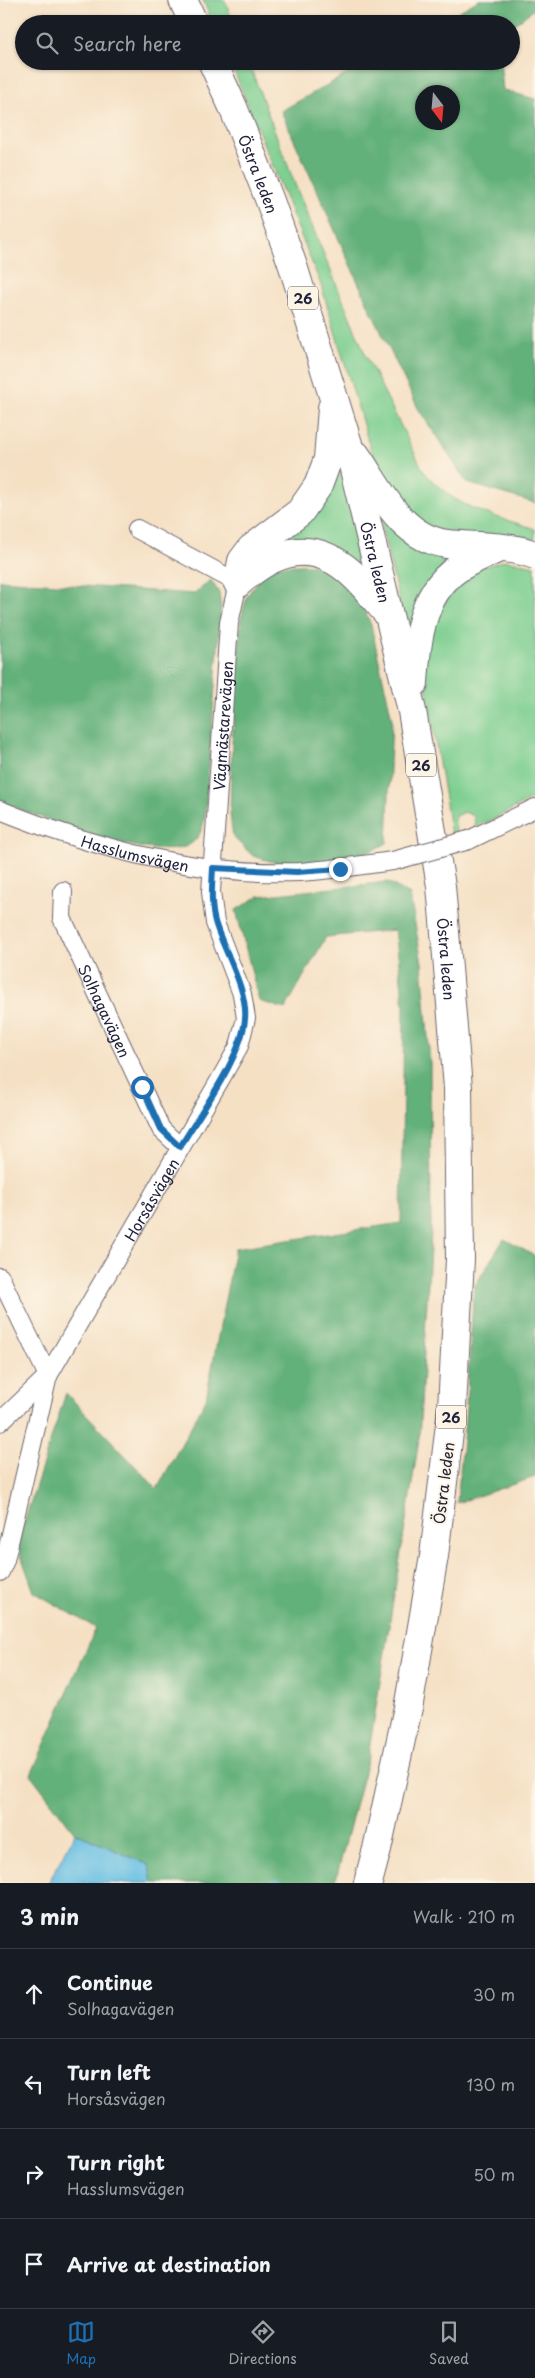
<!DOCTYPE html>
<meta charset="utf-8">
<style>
:root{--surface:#171b24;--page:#20242c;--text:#f1f3f6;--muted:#9ea1a6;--line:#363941;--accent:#1f6fb2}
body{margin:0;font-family:"Playpen Sans",sans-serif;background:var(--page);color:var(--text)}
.compass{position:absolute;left:415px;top:85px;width:45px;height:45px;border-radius:50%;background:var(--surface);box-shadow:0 1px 4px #0004;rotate:164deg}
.stop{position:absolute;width:15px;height:15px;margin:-11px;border:4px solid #1f6fb2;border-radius:50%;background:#fff}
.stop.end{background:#1f6fb2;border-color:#fff;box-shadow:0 1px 5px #0008}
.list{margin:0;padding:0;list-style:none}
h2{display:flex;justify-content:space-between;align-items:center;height:65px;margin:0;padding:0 20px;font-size:21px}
h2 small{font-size:16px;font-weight:400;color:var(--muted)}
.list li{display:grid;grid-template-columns:32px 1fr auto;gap:15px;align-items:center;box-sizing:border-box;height:90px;padding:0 20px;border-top:1px solid var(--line)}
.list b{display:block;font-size:19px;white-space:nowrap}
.list p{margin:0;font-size:16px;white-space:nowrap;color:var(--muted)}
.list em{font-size:16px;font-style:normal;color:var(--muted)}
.icon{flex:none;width:28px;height:28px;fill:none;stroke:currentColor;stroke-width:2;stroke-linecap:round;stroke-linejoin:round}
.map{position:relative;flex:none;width:535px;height:1883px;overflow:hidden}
.search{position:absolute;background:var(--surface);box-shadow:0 1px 4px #0004;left:15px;right:15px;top:15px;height:55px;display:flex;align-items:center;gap:12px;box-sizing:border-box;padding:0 18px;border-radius:28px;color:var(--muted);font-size:19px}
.sheet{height:425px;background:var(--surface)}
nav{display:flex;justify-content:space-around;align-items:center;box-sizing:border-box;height:70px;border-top:1px solid var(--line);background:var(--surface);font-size:14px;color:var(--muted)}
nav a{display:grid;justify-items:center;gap:2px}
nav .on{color:var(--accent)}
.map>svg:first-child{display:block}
.green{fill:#7bce90;stroke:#4e7866}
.forest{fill:#64b17a;stroke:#436a5a;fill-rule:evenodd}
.water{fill:#66bfe4;stroke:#447090}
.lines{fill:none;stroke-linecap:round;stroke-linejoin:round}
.stream{stroke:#66bfe4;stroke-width:5}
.minor-casing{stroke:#6c646b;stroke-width:20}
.trunk-casing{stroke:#6c646b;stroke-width:30}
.minor{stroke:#fff;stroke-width:18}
.trunk{stroke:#fff;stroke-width:28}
.minor-bridge-casing{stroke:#6c646b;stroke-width:20;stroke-linecap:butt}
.minor-bridge{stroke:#fff;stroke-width:18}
.route{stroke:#1f6fb2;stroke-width:6}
.labels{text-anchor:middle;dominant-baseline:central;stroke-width:4;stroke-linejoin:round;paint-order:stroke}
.shield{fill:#fcf5e5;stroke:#63616e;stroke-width:1}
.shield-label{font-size:14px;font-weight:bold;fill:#22223b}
.street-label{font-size:15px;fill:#22223b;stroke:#fcf5e5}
</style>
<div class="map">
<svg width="535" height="1883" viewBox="0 0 535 1883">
<rect width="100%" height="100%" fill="#fcf5e5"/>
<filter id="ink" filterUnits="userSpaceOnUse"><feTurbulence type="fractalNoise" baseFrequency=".02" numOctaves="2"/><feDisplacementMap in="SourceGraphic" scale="10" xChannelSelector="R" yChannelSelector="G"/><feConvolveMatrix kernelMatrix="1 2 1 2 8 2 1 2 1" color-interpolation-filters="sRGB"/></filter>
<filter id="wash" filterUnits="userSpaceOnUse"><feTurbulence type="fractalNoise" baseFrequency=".0096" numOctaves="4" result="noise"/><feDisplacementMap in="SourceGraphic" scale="20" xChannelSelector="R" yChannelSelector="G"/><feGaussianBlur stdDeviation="1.12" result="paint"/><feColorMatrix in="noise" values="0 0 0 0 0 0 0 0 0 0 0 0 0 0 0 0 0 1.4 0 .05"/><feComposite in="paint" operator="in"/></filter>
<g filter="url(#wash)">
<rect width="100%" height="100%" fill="#f5e0c4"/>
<g class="green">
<path d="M 203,0 L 225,0 L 234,24 L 213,24 Z"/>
<path d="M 230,61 L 248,61 L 296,187 L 366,356 L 423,470 C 454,509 490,514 535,529 L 535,539 L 507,536 L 472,537 L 426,528 L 378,474 L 321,285 Z"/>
<path d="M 338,460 L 365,566 L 251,556 Z"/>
<path d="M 377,508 L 466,553 L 408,638 Z"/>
<path d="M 505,560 L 535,566 L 535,797 L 490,821 L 475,826 L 474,816 L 464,812 L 455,816 L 456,832 L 451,834 L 422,662 L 424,634 L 464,573 Z"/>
</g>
<g class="forest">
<path d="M 479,0 L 535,0 L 535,8 L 511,27 L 511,24 L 437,24 Z"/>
<path d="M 370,61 L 500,61 L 503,90 L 535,99 L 535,503 L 467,483 L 419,410 L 371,311 L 281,111 ZM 422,92 L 452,92 L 452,122 L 422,122 Z"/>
<path d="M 323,564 L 359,597 L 371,625 L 392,719 L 387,843 L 374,850 L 334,861 L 273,862 L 253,856 L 233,837 L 230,814 L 232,744 L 241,619 L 247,596 L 259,579 L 274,566 Z"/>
<path d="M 0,580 L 194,594 L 211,580 L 219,593 L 221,608 L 205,816 C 203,826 201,836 192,843 C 160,868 38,815 0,802 Z"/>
<path d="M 388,882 L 410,895 L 422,963 L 430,1062 L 431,1231 L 419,1440 L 368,1757 L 335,1883 L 152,1883 L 149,1865 L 75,1833 L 31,1775 L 96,1628 L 34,1592 L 17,1544 L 66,1393 L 157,1489 L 206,1399 L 235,1248 L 401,1223 L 404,1006 L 395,930 L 326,937 L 285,1009 L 259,1001 L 236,910 L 259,896 Z"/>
<path d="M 504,1239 L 535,1256 L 535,1477 L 457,1503 L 466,1409 L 474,1287 Z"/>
</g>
<path class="water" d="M 75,1833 L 149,1865 L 152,1883 L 48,1883 Z"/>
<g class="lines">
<path class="stream" d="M 270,1883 L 279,1882"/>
</g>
</g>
<g filter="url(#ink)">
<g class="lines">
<defs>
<g id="minor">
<path id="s1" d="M 0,810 C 94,848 196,876 299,872 C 331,870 362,865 393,861"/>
<path d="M 469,840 L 535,808"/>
<path id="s2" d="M 63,891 L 62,918 L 161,1129 L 180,1147"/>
<path d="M 0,1277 L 48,1376 L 5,1560 L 0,1572"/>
<path id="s3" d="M 0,1422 L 48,1376 L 221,1078 L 239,1046 L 246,1018 L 242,994 L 215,923 L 211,892 L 229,623 L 238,583 L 137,529"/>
</g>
<g id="trunk">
<path d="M 183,0 L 194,24"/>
<path id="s4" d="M 212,61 L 233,107 L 270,201 L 293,266 L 348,444 L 412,711 L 441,886 L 446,944 L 458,1088 L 460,1259 L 452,1408 L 434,1556 L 409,1703 L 377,1849 L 368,1883"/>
<path d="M 356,455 C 380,489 400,538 447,544 C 475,547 508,545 535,555"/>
<path d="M 238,583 L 242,561 L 251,549 L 300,512 L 318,486 L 328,459 L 332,408"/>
<path d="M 238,583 C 274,551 311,537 351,573 C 365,585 376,601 388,614"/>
<path d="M 414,683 C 417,638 421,588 465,564 C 475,558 487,554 497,549"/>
</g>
</defs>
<use href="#minor" class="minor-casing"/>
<use href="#trunk" class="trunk-casing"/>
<use href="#minor" class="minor"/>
<use href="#trunk" class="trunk"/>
<defs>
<path id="minor-bridge" d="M 393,861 L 469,840"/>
</defs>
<use href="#minor-bridge" class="minor-bridge-casing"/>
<use href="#minor-bridge" class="minor-bridge"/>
</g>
</g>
<g class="lines" filter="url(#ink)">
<path class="route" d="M 142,1087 L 161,1129 L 180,1147 C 200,1113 242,1057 245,1019 C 248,990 225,953 216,925 C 210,907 212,887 213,868 L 297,872 L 340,869"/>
</g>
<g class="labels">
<g class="shield">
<rect x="288" y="286.5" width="30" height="23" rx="4"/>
<rect x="406" y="753.5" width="30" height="23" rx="4"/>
<rect x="436" y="1405.5" width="30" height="23" rx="4"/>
</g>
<g class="shield-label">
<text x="303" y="298">26</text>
<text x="421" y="765">26</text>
<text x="451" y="1417">26</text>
</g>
<g class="street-label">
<text stroke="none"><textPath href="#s4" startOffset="122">Östra leden</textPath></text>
<text stroke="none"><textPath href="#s4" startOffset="528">Östra leden</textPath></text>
<text stroke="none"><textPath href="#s3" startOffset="775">Vägmästarevägen</textPath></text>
<text stroke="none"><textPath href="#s1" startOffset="142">Hasslumsvägen</textPath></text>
<text stroke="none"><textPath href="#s4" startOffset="932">Östra leden</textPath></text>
<text stroke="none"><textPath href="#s2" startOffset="129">Solhagavägen</textPath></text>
<text stroke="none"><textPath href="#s3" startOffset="271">Horsåsvägen</textPath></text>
<text transform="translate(443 1483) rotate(-83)">Östra leden</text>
</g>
</g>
</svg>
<svg class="compass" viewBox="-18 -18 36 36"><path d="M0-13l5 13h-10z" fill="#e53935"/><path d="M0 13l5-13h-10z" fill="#9ea1a6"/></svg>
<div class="stop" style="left:142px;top:1087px"></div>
<div class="stop end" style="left:340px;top:869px"></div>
<div class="search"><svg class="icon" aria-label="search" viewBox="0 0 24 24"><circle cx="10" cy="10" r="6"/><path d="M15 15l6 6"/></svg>Search here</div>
</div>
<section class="sheet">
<h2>3 min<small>Walk · 210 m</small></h2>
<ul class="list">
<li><svg class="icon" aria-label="ahead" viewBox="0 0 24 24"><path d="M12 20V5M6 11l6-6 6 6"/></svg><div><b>Continue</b><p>Solhagavägen</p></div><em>30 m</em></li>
<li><svg class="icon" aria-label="left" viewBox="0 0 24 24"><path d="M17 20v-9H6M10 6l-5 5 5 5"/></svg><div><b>Turn left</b><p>Horsåsvägen</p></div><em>130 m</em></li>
<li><svg class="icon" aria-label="right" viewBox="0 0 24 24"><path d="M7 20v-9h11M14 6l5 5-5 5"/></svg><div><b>Turn right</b><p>Hasslumsvägen</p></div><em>50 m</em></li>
<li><svg class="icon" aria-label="arrive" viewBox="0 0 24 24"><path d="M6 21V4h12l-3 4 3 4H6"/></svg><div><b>Arrive at destination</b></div></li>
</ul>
</section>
<nav>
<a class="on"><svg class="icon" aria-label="map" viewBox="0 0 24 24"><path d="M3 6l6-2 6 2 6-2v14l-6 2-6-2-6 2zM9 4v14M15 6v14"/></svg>Map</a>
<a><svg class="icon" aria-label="directions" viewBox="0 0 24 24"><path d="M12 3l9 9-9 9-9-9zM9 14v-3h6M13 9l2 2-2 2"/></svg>Directions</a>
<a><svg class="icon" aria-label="saved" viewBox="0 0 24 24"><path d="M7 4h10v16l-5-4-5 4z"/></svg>Saved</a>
</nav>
